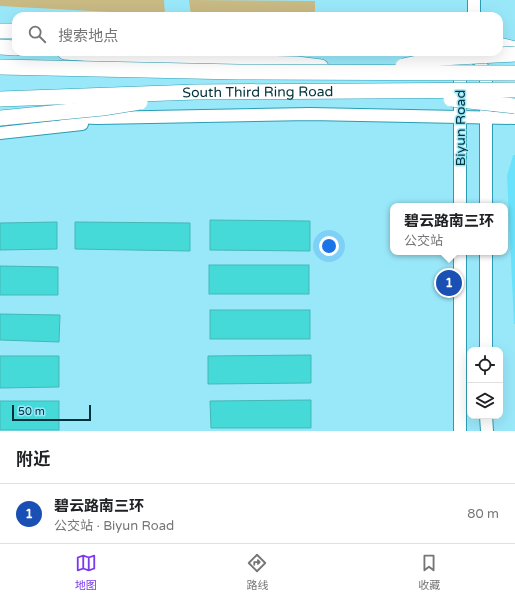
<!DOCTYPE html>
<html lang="zh">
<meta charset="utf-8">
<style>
:root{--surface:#fff;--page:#f6f6f6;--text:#202124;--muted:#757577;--line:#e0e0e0;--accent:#7c3aed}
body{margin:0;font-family:"Varela Round","Noto Sans SC",sans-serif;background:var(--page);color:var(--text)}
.controls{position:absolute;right:12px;bottom:12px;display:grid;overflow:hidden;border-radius:8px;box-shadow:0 4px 16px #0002}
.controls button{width:36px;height:36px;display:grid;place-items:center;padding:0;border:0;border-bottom:1px solid var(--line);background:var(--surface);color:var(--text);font:20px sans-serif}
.scale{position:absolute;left:12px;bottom:10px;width:79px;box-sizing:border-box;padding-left:4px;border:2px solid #00323b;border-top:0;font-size:11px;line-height:14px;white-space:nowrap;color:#00323b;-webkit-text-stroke:3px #99e8fa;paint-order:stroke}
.you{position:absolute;left:329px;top:246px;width:14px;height:14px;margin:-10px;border:3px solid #fff;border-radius:50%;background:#1a73e8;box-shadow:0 0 0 6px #1a73e833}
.badge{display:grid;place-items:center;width:26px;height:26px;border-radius:50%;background:var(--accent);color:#fff;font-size:13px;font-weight:700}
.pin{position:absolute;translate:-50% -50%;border:2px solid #fff;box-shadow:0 1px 4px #0006}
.popup{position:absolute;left:390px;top:203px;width:118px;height:52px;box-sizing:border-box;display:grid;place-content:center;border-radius:8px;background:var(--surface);filter:drop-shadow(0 1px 3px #0005);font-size:13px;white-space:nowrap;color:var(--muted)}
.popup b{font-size:15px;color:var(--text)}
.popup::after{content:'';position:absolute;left:50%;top:100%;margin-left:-8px;border:8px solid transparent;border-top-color:var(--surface)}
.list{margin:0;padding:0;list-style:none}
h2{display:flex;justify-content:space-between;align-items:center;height:52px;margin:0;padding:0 16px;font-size:17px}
h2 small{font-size:13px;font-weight:400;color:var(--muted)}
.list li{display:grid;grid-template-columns:26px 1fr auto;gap:12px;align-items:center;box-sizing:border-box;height:60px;padding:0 16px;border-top:1px solid var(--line)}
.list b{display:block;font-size:15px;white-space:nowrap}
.list p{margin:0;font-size:13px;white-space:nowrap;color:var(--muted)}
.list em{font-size:13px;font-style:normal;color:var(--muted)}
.icon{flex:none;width:22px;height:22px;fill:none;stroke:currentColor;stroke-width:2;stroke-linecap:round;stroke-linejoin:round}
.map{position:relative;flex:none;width:515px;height:431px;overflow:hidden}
.search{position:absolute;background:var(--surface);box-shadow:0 4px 16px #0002;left:12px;right:12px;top:12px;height:44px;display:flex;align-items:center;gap:10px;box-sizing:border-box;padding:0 14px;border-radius:12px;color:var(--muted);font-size:15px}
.sheet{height:112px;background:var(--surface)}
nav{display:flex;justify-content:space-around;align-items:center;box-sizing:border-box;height:56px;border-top:1px solid var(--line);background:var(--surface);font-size:11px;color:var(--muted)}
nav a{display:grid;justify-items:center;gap:2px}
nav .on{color:var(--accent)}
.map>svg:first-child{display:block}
.built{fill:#6be2fb}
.green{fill:#c9b983}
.building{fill:#45dad7;stroke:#44b7b5}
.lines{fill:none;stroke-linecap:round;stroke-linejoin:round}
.secondary-casing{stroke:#2b9db3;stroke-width:14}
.highway-casing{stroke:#2b9db3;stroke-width:16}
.secondary{stroke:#fff;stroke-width:12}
.highway{stroke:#fff;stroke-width:15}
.highway-bridge-casing{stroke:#2b9db3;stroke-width:16;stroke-linecap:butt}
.highway-bridge{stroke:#fff;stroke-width:15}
.labels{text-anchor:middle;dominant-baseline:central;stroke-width:3;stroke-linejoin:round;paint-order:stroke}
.street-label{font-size:14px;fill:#00323b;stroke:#99e8fa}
</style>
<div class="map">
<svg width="515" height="431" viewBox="0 0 515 431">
<rect width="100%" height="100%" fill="#99e8fa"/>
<path class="built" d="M 513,155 L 515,155 L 515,324 L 514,324 L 507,176 Z"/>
<g class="green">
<path d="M 0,0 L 164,0 L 165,15 L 0,6 Z"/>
<path d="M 189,0 L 315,1 L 315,16 L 193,16 L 191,15 Z"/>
</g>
<g class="building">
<path d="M 210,220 L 310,221 L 310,251 L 210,250 Z"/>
<path d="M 57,222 L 57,249 L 0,250 L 0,223 Z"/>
<path d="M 75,222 L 190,223 L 190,251 L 75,249 Z"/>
<rect x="209" y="265" width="100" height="29"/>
<path d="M 0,266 L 58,267 L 58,295 L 0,295 Z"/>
<rect x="210" y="310" width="100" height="29"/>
<path d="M 0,314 L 60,315 L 59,342 L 0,340 Z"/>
<path d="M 311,355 L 311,383 L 208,384 L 208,356 Z"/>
<path d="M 0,356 L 59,356 L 59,387 L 0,388 Z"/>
<path d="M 311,400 L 311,428 L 211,428 L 210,401 Z"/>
<rect x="0" y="401" width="59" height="29"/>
</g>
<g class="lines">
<defs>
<g id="secondary">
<path d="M 474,0 L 474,16"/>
<path d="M 477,52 L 486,79 L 486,206"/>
<path d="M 65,117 L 98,118 L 310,114 L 515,118"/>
<path d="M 0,133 L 82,124"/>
<path d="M 460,206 L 460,79 L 471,52"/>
<path d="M 460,252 L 460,431"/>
<path d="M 486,252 L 486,350"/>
<path d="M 486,416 L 487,431"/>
</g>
<g id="highway">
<path d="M 0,31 L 16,31"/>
<path d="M 499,45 L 515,49"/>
<path d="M 0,47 L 16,48"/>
<path d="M 65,52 L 201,62 L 297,64 L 321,67"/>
</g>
</defs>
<use href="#secondary" class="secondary-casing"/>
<use href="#highway" class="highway-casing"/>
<use href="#secondary" class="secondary"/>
<use href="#highway" class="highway"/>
<defs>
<g id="highway-bridge">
<path d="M 403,66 L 441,58 L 515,54"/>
<path d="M 0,67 L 239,72 L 515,73"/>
<path id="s1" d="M 0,99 L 196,92 L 515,90"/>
<path d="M 451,99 L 515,106"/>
<path d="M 0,118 L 103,108 L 140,102"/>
</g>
</defs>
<use href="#highway-bridge" class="highway-bridge-casing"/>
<use href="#highway-bridge" class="highway-bridge"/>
</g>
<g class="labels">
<g class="street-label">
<text stroke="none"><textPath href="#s1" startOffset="258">South Third Ring Road</textPath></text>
<text transform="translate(460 128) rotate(-90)">Biyun Road</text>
</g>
</g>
</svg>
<div class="controls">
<button><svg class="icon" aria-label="locate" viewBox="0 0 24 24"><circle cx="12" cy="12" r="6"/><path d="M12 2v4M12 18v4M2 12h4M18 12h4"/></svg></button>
<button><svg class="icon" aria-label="layers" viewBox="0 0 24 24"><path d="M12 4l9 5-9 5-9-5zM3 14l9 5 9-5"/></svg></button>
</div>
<div class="scale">50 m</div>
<div class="you"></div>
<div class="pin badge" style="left:449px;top:283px;background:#1a4fb4">1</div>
<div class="popup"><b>碧云路南三环</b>公交站</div>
<div class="search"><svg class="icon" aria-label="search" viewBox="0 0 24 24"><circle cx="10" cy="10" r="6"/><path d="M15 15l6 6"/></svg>搜索地点</div>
</div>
<section class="sheet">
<h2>附近<small></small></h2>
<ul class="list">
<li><span class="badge" style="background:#1a4fb4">1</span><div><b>碧云路南三环</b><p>公交站 · Biyun Road</p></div><em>80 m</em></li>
</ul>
</section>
<nav>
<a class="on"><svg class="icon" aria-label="map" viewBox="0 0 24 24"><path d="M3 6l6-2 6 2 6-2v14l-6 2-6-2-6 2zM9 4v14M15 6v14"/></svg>地图</a>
<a><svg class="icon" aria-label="directions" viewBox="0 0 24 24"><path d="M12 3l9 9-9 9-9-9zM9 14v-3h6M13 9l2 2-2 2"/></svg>路线</a>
<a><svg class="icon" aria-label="saved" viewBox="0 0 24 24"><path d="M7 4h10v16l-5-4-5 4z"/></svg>收藏</a>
</nav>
